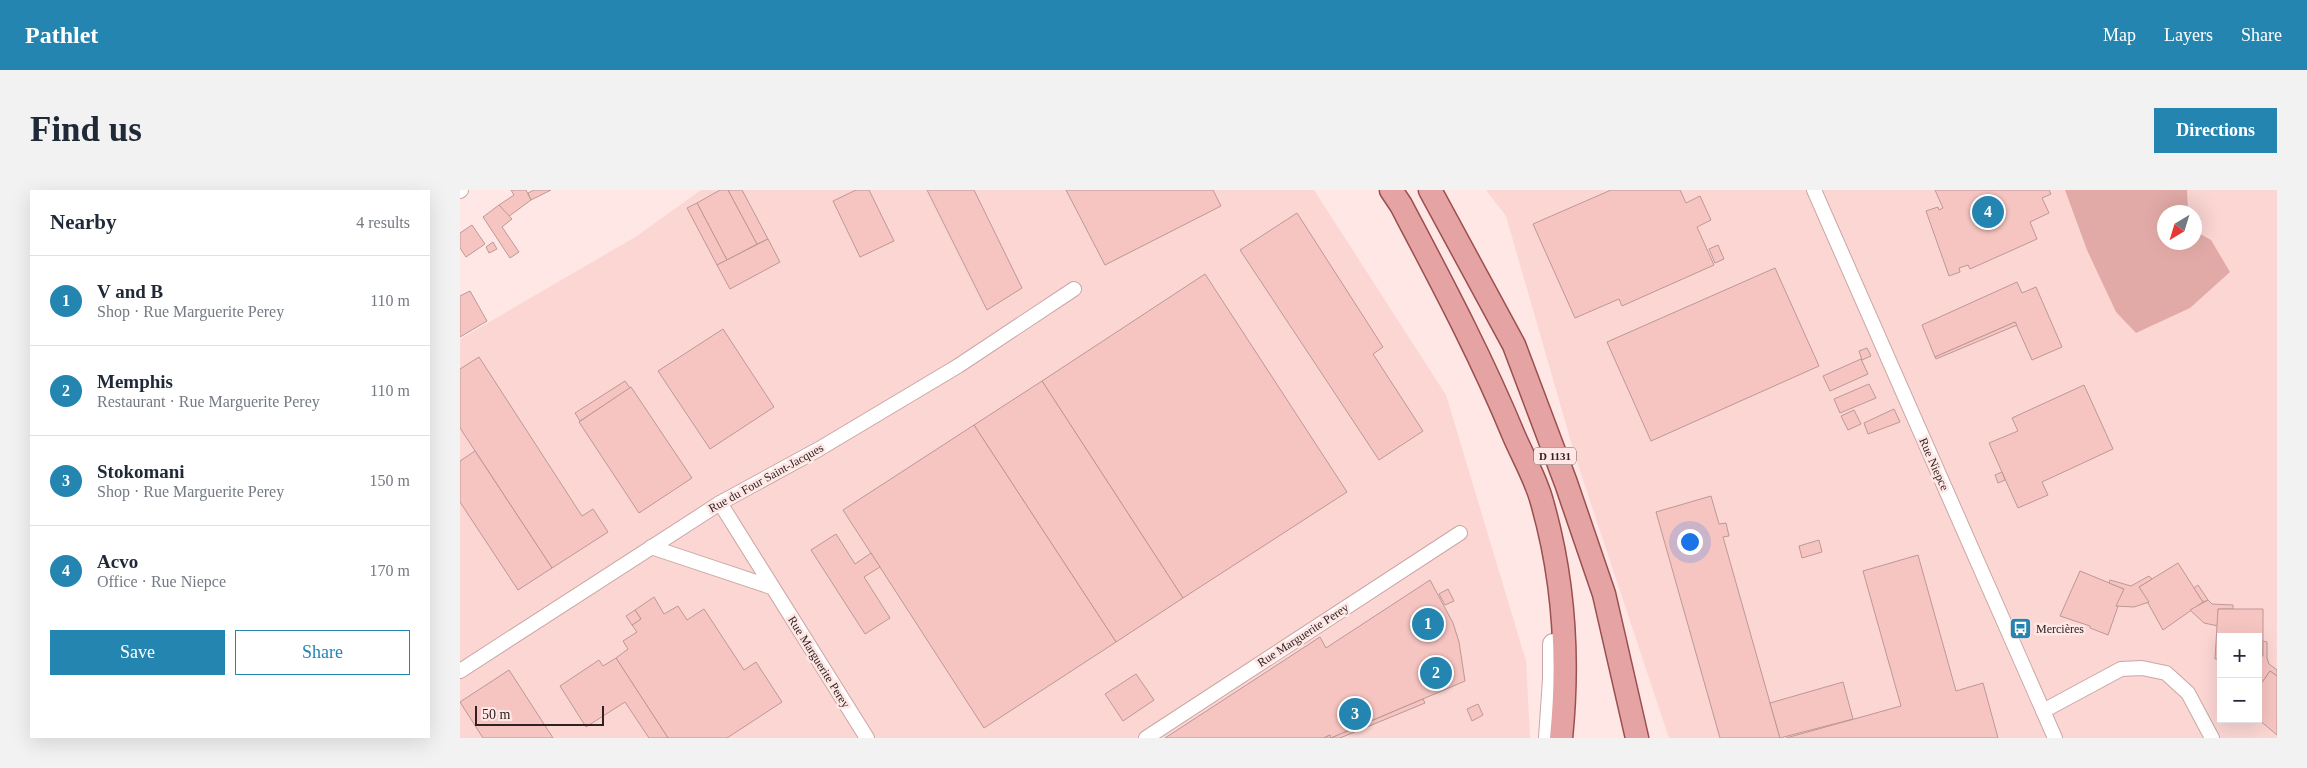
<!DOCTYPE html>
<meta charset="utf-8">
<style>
:root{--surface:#fff;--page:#f2f2f3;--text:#1f2937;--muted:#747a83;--line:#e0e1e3;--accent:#2385b0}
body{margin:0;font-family:Georgia,serif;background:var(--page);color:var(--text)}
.controls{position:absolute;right:15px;bottom:15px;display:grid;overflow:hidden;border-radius:0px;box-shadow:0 5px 20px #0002}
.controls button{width:45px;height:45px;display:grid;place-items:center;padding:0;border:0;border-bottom:1px solid var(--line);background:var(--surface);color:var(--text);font:25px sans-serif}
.compass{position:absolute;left:1697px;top:15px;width:45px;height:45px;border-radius:50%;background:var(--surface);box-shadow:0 5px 20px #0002;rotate:218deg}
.scale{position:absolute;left:15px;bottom:12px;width:129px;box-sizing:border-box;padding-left:5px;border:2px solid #302222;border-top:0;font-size:14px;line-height:18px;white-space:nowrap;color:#302222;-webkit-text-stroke:4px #fee7e5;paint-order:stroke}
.you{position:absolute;left:1229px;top:351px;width:18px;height:18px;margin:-12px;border:4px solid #fff;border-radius:50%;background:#1a73e8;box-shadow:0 0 0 8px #1a73e833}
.badge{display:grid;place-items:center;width:32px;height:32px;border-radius:50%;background:var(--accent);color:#fff;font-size:16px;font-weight:700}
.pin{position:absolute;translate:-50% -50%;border:2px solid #fff;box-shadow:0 1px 5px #0006}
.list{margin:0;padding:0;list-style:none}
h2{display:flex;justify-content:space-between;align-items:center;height:65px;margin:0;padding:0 20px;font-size:21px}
h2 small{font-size:16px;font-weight:400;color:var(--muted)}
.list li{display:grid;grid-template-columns:32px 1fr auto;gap:15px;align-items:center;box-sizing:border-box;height:90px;padding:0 20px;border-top:1px solid var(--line)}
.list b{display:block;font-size:19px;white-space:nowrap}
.list p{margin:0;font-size:16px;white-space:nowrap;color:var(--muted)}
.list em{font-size:16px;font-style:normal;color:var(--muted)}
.actions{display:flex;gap:10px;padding:15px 20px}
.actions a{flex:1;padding:11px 0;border:1px solid var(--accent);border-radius:0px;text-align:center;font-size:18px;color:var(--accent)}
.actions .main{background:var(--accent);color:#fff}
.map{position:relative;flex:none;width:1817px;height:548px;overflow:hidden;border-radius:0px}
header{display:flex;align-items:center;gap:30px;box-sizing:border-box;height:70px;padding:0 25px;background:var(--accent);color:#fff}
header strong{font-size:24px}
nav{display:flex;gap:28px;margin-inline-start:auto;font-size:18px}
.intro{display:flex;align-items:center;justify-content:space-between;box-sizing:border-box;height:120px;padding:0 30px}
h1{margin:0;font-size:35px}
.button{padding:12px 22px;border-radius:0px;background:var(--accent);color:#fff;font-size:18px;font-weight:700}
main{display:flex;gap:30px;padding:0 30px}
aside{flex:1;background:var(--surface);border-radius:0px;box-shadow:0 5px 20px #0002}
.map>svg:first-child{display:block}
.built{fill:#fbd6d3;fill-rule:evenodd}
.green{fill:#e2aaa6}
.building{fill:#f6c5c2;stroke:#bc9896}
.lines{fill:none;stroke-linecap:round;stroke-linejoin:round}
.minor-casing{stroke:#cba6a4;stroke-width:16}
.secondary-casing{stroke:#cba6a4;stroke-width:22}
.primary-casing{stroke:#9b4f4e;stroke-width:25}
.minor{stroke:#fff;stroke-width:14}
.secondary{stroke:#fff;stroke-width:20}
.primary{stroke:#e5a4a3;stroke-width:22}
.labels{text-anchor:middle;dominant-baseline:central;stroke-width:5;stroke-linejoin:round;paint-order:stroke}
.shield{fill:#fee7e5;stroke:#6e5d5c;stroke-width:1}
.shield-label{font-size:11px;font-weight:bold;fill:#302222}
.street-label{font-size:12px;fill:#302222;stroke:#fee7e5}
.poi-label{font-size:12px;fill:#302222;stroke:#fee7e5;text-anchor:start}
</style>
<header>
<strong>Pathlet</strong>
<nav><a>Map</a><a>Layers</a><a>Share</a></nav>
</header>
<div class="intro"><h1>Find us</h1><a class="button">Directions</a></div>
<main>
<aside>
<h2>Nearby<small>4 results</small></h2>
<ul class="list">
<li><span class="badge">1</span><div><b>V and B</b><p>Shop · Rue Marguerite Perey</p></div><em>110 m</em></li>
<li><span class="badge">2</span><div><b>Memphis</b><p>Restaurant · Rue Marguerite Perey</p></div><em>110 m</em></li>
<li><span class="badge">3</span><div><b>Stokomani</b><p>Shop · Rue Marguerite Perey</p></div><em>150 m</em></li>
<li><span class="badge">4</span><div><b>Acvo</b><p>Office · Rue Niepce</p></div><em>170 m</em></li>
</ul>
<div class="actions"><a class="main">Save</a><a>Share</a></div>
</aside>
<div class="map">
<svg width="1817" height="548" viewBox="0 0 1817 548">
<rect width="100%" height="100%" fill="#fee7e5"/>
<g class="built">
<path d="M 241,0 L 854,0 L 986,205 L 1066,471 L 1070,548 L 0,548 L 0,149 L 177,46 Z"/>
<path d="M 1026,0 L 1817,0 L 1817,548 L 1209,548 L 1116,269 L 1046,26 ZM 1704,22 L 1734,22 L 1734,52 L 1704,52 ZM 1761,447 L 1798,447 L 1798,529 L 1761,529 Z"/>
</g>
<path class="green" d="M 1605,0 L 1727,0 L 1728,22 L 1704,22 L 1704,52 L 1734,52 L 1735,41 L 1751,50 L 1770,82 L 1730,118 L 1676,143 L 1656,122 L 1627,60 Z"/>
<g class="building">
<path d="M 51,0 L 66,0 L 71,10 L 48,27 L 39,15 L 54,5 Z"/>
<path d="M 74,0 L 91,0 L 71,10 L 68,3 Z"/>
<path d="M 260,0 L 268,0 L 297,54 L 267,70 L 237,13 Z"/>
<path d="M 268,0 L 282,0 L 308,49 L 297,54 Z"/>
<path d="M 396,0 L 409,0 L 434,51 L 400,67 L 373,11 Z"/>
<path d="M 467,0 L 514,0 L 562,98 L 527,120 Z"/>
<path d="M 606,0 L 753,0 L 761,16 L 645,75 Z"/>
<path d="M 1151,0 L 1220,0 L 1226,13 L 1240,6 L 1251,30 L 1237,37 L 1254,75 L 1162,116 L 1159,109 L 1115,128 L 1073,34 Z"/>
<path d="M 1475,0 L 1589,0 L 1591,4 L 1582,8 L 1589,23 L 1570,32 L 1577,49 L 1510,79 L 1508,75 L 1499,78 L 1500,82 L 1489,86 L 1466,21 L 1478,17 L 1479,20 L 1483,18 Z"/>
<path d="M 237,13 L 267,70 L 257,75 L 227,18 Z"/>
<path d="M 39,15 L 52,29 L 42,37 L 59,62 L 50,68 L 23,27 Z"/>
<path d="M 837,23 L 923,157 L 913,164 L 963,241 L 919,270 L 780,60 Z"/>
<path d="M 12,35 L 25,54 L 6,67 L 0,58 L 0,43 Z"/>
<path d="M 308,49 L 320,72 L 270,99 L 257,75 Z"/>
<path d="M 33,52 L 37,59 L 29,63 L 26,57 Z"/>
<path d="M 1258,55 L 1264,69 L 1255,73 L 1249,59 Z"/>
<path d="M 1315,78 L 1359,176 L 1191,251 L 1147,152 Z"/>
<path d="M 745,84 L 887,302 L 723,408 L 582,191 Z"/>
<path d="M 1557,92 L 1562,103 L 1576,97 L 1602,157 L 1572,170 L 1555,132 L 1475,167 L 1462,135 Z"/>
<path d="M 10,101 L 27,131 L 0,147 L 0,106 Z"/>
<path d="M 1555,132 L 1557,135 L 1476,169 L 1475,167 Z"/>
<path d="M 263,139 L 314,217 L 250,259 L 198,181 Z"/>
<path d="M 1407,158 L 1411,166 L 1402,170 L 1399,161 Z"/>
<path d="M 19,167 L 122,326 L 133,319 L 148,342 L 92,378 L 0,238 L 0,179 Z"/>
<path d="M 1401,169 L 1408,184 L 1370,201 L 1363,186 Z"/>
<path d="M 165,191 L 170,198 L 120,231 L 115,223 Z"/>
<path d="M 582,191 L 723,408 L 656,452 L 514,235 Z"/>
<path d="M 1409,194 L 1416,208 L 1380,223 L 1374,209 Z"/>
<path d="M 1624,195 L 1653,259 L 1582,292 L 1588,305 L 1558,318 L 1529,253 L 1558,241 L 1552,228 Z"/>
<path d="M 171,197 L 232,288 L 179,323 L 119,232 Z"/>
<path d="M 1434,219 L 1440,232 L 1408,244 L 1404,233 Z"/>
<path d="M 1394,220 L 1401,234 L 1388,240 L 1381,226 Z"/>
<path d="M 514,235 L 656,452 L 524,538 L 383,320 Z"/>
<path d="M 15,261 L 92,378 L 58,400 L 0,312 L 0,271 Z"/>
<path d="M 1542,282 L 1545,290 L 1538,293 L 1535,285 Z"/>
<path d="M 1251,306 L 1259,334 L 1266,333 L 1269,346 L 1263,347 L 1320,548 L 1260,548 L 1196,322 Z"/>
<path d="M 376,344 L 395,374 L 411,363 L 420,377 L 404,387 L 430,428 L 405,444 L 351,360 Z"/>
<path d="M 1359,350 L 1362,362 L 1342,368 L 1339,356 Z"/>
<path d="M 1458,365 L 1496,501 L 1523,493 L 1538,548 L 1326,548 L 1441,516 L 1403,381 Z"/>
<path d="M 1718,373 L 1743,412 L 1703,440 L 1679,397 Z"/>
<path d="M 1620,381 L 1664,399 L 1648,445 L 1630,438 L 1630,436 L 1600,426 Z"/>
<path d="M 1689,386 L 1692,389 L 1679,397 L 1689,412 L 1674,417 L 1656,416 L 1664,399 L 1649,393 L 1650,390 L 1671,396 Z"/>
<path d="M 970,390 L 993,433 L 999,452 L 1005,491 L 871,548 L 870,545 L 863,548 L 705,548 L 860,447 L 866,458 Z"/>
<path d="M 1738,395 L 1748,410 L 1743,412 L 1734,398 Z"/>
<path d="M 988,399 L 994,411 L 985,415 L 979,404 Z"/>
<path d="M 194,407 L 204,424 L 218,416 L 227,430 L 244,419 L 284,480 L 296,472 L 322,512 L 267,548 L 208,548 L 156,468 L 168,459 L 163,451 L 177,442 L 172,435 L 181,429 L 175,420 Z"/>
<path d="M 1748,410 L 1752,414 L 1773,415 L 1773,419 L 1758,419 L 1758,436 L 1744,433 L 1730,420 Z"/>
<path d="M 1758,419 L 1803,419 L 1803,466 L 1798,466 L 1798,447 L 1761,447 L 1761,469 L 1755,469 Z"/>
<path d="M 175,420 L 181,429 L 172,435 L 166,426 Z"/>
<path d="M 1803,451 L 1807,452 L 1807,468 L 1809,474 L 1817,480 L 1817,486 L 1810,481 L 1801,494 L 1798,492 L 1798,466 L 1803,466 Z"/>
<path d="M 156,468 L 208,548 L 189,548 L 165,512 L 126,537 L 100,496 L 139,470 L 143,476 Z"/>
<path d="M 49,480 L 93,548 L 23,548 L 0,512 Z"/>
<path d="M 1810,481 L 1817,486 L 1817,545 L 1798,529 L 1798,498 Z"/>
<path d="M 676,484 L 694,510 L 663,531 L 645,504 Z"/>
<path d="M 1383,492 L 1393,529 L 1320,548 L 1310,513 Z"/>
<path d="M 963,509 L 965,513 L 880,548 L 866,548 L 866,547 L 870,545 L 871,548 Z"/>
<path d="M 1018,514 L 1023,525 L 1012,531 L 1007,519 Z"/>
</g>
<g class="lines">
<defs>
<g id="minor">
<path d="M 1354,0 L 1595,548"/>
<path d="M 0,1 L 1,0"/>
<path d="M 260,313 L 407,548"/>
<path d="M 191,357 L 311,397"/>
<path d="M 0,481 L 260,313 L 359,259 L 498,176 L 614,99"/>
<path d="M 1583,521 L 1661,479 L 1682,478 L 1706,483 L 1728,503 L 1752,548"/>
<path d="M 686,548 L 1000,343"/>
</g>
<path id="secondary" d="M 1089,548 L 1093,489 L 1093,454"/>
<g id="primary">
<path d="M 931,0 L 941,15 C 981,91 1021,166 1054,246 C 1063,267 1076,289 1082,312 C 1104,389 1109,469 1101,548"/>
<path d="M 970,0 L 1054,155 L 1106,293 L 1144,404 L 1177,548"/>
</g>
</defs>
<use href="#minor" class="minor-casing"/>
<use href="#secondary" class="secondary-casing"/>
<use href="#primary" class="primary-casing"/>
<use href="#minor" class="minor"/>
<use href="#secondary" class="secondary"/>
<use href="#primary" class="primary"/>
</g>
<defs>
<symbol id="bus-square" viewBox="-11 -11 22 22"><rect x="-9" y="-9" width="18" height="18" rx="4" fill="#2385b0" stroke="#fee7e5"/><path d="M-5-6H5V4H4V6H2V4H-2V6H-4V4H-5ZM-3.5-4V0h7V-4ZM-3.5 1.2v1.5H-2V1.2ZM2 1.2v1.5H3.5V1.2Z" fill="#fff"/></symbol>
</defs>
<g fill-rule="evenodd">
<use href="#bus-square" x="1548" y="426" width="25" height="25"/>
</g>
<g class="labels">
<rect class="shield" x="1074" y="257.5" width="42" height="17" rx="4"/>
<g class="shield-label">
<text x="1095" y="266">D 1131</text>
</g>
<g class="street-label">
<text transform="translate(1474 274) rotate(66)">Rue Niepce</text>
<text transform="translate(306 288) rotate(-29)">Rue du Four Saint-Jacques</text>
<text transform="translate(843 445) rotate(-33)">Rue Marguerite Perey</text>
<text transform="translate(359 472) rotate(58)">Rue Marguerite Perey</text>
</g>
<g class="poi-label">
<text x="1576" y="439">Mercières</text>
</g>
</g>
</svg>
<div class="controls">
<button>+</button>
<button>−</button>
</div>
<svg class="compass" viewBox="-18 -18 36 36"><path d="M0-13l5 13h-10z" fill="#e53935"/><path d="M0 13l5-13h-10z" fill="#747a83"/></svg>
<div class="scale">50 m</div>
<div class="you"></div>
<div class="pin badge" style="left:968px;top:434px">1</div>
<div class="pin badge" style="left:976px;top:483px">2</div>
<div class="pin badge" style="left:895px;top:524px">3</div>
<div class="pin badge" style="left:1528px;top:22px">4</div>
</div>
</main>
